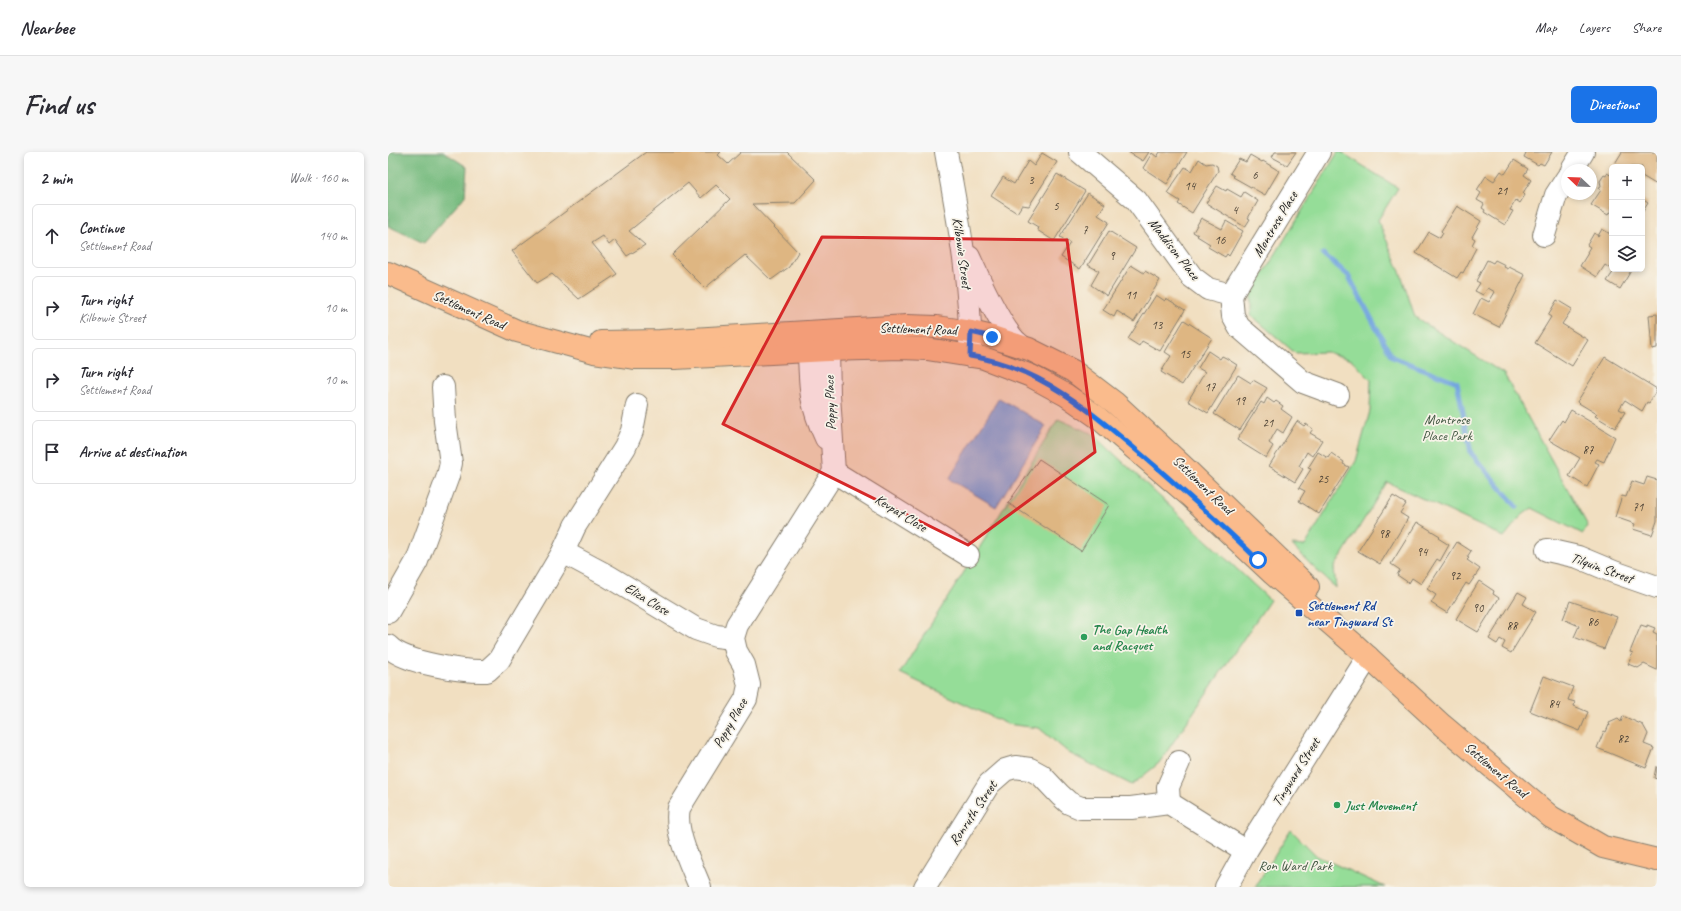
<!DOCTYPE html>
<meta charset="utf-8">
<style>
:root{--surface:#fff;--page:#f7f7f7;--text:#2b2b33;--muted:#7c7c81;--line:#e1e1e2;--accent:#1a73e8}
body{margin:0;font-family:Caveat,sans-serif;background:var(--page);color:var(--text)}
.controls{position:absolute;right:12px;top:12px;display:grid;overflow:hidden;border-radius:6px;box-shadow:0 2px 6px #0003}
.controls button{width:36px;height:36px;display:grid;place-items:center;padding:0;border:0;border-bottom:1px solid var(--line);background:var(--surface);color:var(--text);font:20px sans-serif}
.compass{position:absolute;left:1173px;top:12px;width:36px;height:36px;border-radius:50%;background:var(--surface);box-shadow:0 2px 6px #0003;rotate:293deg}
.stop{position:absolute;width:12px;height:12px;margin:-9px;border:3px solid #1a73e8;border-radius:50%;background:#fff}
.stop.end{background:#1a73e8;border-color:#fff;box-shadow:0 1px 4px #0008}
.list{margin:0;padding:0;list-style:none}
h2{display:flex;justify-content:space-between;align-items:center;height:52px;margin:0;padding:0 16px;font-size:17px}
h2 small{font-size:13px;font-weight:400;color:var(--muted)}
.list li{display:grid;grid-template-columns:26px 1fr auto;gap:12px;align-items:center;box-sizing:border-box;height:64px;margin:0 8px 8px;padding:0 8px;border:1px solid var(--line);border-radius:6px}
.list b{display:block;font-size:15px;white-space:nowrap}
.list p{margin:0;font-size:13px;white-space:nowrap;color:var(--muted)}
.list em{font-size:13px;font-style:normal;color:var(--muted)}
.icon{flex:none;width:22px;height:22px;fill:none;stroke:currentColor;stroke-width:2;stroke-linecap:round;stroke-linejoin:round}
.map{position:relative;flex:none;width:1269px;height:735px;overflow:hidden;border-radius:6px}
header{display:flex;align-items:center;gap:24px;box-sizing:border-box;height:56px;padding:0 20px;background:var(--surface);border-bottom:1px solid var(--line)}
header strong{font-size:19px}
nav{display:flex;gap:22px;margin-inline-start:auto;font-size:14px}
.intro{display:flex;align-items:center;justify-content:space-between;box-sizing:border-box;height:96px;padding:0 24px}
h1{margin:0;font-size:28px}
.button{padding:10px 18px;border-radius:6px;background:var(--accent);color:#fff;font-size:14px;font-weight:700}
main{display:flex;gap:24px;padding:0 24px}
aside{flex:1;background:var(--surface);border-radius:6px;box-shadow:0 2px 6px #0003}
.map>svg:first-child{display:block}
.green{fill:#95dd98;stroke:#587c5a}
.forest{fill:#78bc80;stroke:#4a6c4e}
.water{fill:#73a6df;stroke:#48617e}
.lines{fill:none;stroke-linecap:round;stroke-linejoin:round}
.stream{stroke:#73a6df;stroke-width:5}
.building{fill:#deb682}
.minor-casing{stroke:#867e6e;stroke-width:24}
.major-casing{stroke:#867e6e;stroke-width:24}
.minor{stroke:#fff;stroke-width:22}
.major{stroke:#fabb8c;stroke-width:22}
.route{stroke:#1a73e8;stroke-width:5}
.marked{fill:#d62828;fill-opacity:0.2;stroke:#d62828;stroke-width:3;stroke-linejoin:round}
.transit-dot{fill:#1a4fb4;stroke:#f7f3e8;stroke-width:1.5}
.leisure-dot{fill:#2e9e5b;stroke:#f7f3e8;stroke-width:1.5}
.labels{text-anchor:middle;dominant-baseline:central;stroke-width:3.5;stroke-linejoin:round;paint-order:stroke}
.number-label{font-size:12px;fill:#4c4236}
.street-label{font-size:14px;fill:#1c1c1c;stroke:#f7f3e8}
.park-label{font-size:14px;fill:#405641;stroke:#f7f3e8}
.transit-label{font-size:14px;font-weight:bold;fill:#164399;stroke:#f7f3e8;text-anchor:start}
.leisure-label{font-size:14px;font-weight:bold;fill:#27864d;stroke:#f7f3e8;text-anchor:start}
</style>
<header>
<strong>Nearbee</strong>
<nav><a>Map</a><a>Layers</a><a>Share</a></nav>
</header>
<div class="intro"><h1>Find us</h1><a class="button">Directions</a></div>
<main>
<aside>
<h2>2 min<small>Walk · 160 m</small></h2>
<ul class="list">
<li><svg class="icon" aria-label="ahead" viewBox="0 0 24 24"><path d="M12 20V5M6 11l6-6 6 6"/></svg><div><b>Continue</b><p>Settlement Road</p></div><em>140 m</em></li>
<li><svg class="icon" aria-label="right" viewBox="0 0 24 24"><path d="M7 20v-9h11M14 6l5 5-5 5"/></svg><div><b>Turn right</b><p>Kilbowie Street</p></div><em>10 m</em></li>
<li><svg class="icon" aria-label="right" viewBox="0 0 24 24"><path d="M7 20v-9h11M14 6l5 5-5 5"/></svg><div><b>Turn right</b><p>Settlement Road</p></div><em>10 m</em></li>
<li><svg class="icon" aria-label="arrive" viewBox="0 0 24 24"><path d="M6 21V4h12l-3 4 3 4H6"/></svg><div><b>Arrive at destination</b></div></li>
</ul>
</aside>
<div class="map">
<svg width="1269" height="735" viewBox="0 0 1269 735">
<rect width="100%" height="100%" fill="#f7f3e8"/>
<filter id="ink" filterUnits="userSpaceOnUse"><feTurbulence type="fractalNoise" baseFrequency=".025" numOctaves="2"/><feDisplacementMap in="SourceGraphic" scale="8" xChannelSelector="R" yChannelSelector="G"/><feConvolveMatrix kernelMatrix="1 2 1 2 8 2 1 2 1" color-interpolation-filters="sRGB"/></filter>
<filter id="wash" filterUnits="userSpaceOnUse"><feTurbulence type="fractalNoise" baseFrequency=".012" numOctaves="4" result="noise"/><feDisplacementMap in="SourceGraphic" scale="16" xChannelSelector="R" yChannelSelector="G"/><feGaussianBlur stdDeviation="0.9" result="paint"/><feColorMatrix in="noise" values="0 0 0 0 0 0 0 0 0 0 0 0 0 0 0 0 0 1.4 0 .05"/><feComposite in="paint" operator="in"/></filter>
<g filter="url(#wash)">
<rect width="100%" height="100%" fill="#f1dfc1"/>
<g class="green">
<path d="M 950,0 L 953,0 L 1010,36 L 990,68 L 1013,122 L 1027,165 L 1116,222 L 1200,374 L 1195,382 L 1144,356 L 1133,364 L 1116,385 L 999,330 L 946,416 L 948,436 L 924,414 L 904,393 L 917,394 L 968,309 L 982,259 L 983,228 L 964,208 L 939,200 L 907,201 L 863,163 L 863,142 Z"/>
<path d="M 670,267 L 705,282 L 882,448 L 771,611 L 744,633 L 681,601 L 651,576 L 619,572 L 512,521 L 595,390 Z"/>
<path d="M 903,678 L 929,704 L 997,735 L 867,735 Z"/>
</g>
<path class="forest" d="M 0,0 L 56,0 L 79,15 L 77,44 L 36,91 L 0,74 Z"/>
<path class="water" d="M 611,246 L 658,274 L 608,355 L 561,327 Z"/>
<g class="lines">
<path class="stream" d="M 935,102 L 960,123 L 1004,205 L 1069,230 L 1083,301 L 1129,355"/>
</g>
<g id="blocks">
<g class="building">
<path d="M 258,0 L 333,0 L 330,3 L 340,12 L 353,0 L 399,0 L 428,28 L 407,51 L 364,52 L 410,100 L 401,115 L 383,128 L 357,103 L 317,136 L 284,103 L 342,47 L 328,33 L 313,46 L 300,31 L 241,79 L 257,93 L 239,104 L 227,88 L 221,93 L 215,84 L 204,91 L 229,122 L 191,147 L 164,122 L 149,131 L 124,99 Z"/>
<path d="M 740,0 L 761,0 L 755,9 Z"/>
<path d="M 772,0 L 799,0 L 779,32 L 755,16 L 764,1 L 769,5 Z"/>
<path d="M 887,0 L 908,0 L 899,13 L 884,5 Z"/>
<path d="M 1136,0 L 1164,0 L 1156,13 L 1152,11 L 1150,13 L 1136,5 L 1138,1 Z"/>
<path d="M 1234,0 L 1269,0 L 1269,33 L 1254,24 L 1254,15 L 1228,15 L 1226,13 Z"/>
<path d="M 654,1 L 669,10 L 641,54 L 634,53 L 629,61 L 603,44 L 615,25 L 626,32 L 640,9 L 646,14 Z"/>
<path d="M 862,3 L 874,10 L 875,9 L 891,19 L 877,43 L 845,25 L 846,24 L 842,21 L 851,7 L 858,10 Z"/>
<path d="M 811,7 L 818,12 L 824,11 L 829,14 L 830,19 L 804,61 L 790,52 L 792,49 L 779,41 L 797,15 L 804,19 Z"/>
<path d="M 1126,8 L 1140,17 L 1136,23 L 1143,28 L 1135,41 L 1137,43 L 1132,51 L 1128,48 L 1122,58 L 1125,59 L 1117,73 L 1096,60 L 1097,58 L 1094,56 L 1096,52 L 1089,48 L 1093,41 L 1089,38 L 1098,24 L 1106,29 L 1113,19 L 1117,22 Z"/>
<path d="M 1219,21 L 1224,24 L 1224,59 L 1223,58 L 1220,63 L 1203,53 L 1213,38 L 1211,37 L 1213,34 L 1212,29 L 1216,23 L 1218,24 Z"/>
<path d="M 669,22 L 697,39 L 666,89 L 649,78 L 650,75 L 640,69 Z"/>
<path d="M 829,34 L 838,39 L 839,37 L 853,45 L 856,40 L 870,49 L 860,66 L 862,67 L 857,75 L 818,51 Z"/>
<path d="M 700,41 L 717,52 L 710,63 L 721,70 L 692,117 L 673,105 L 682,91 L 672,85 Z"/>
<path d="M 1254,47 L 1260,51 L 1254,61 Z"/>
<path d="M 1069,54 L 1093,69 L 1084,85 L 1087,87 L 1084,93 L 1088,96 L 1075,121 L 1073,120 L 1069,126 L 1028,101 L 1041,80 L 1052,86 L 1055,81 L 1053,79 Z"/>
<path d="M 813,66 L 834,77 L 838,69 L 855,79 L 841,104 L 839,102 L 837,105 L 820,95 L 822,92 L 809,84 L 810,83 L 805,80 Z"/>
<path d="M 1214,77 L 1224,83 L 1224,117 L 1244,117 L 1232,137 L 1219,129 L 1226,119 L 1217,113 L 1209,125 L 1192,114 L 1200,101 L 1199,100 L 1202,95 L 1199,93 L 1206,81 L 1210,84 Z"/>
<path d="M 721,79 L 748,96 L 719,144 L 703,133 L 711,119 L 700,113 Z"/>
<path d="M 1099,108 L 1105,111 L 1107,108 L 1117,113 L 1116,115 L 1120,117 L 1121,115 L 1137,123 L 1111,175 L 1085,162 L 1093,146 L 1101,150 L 1107,140 L 1100,136 L 1095,143 L 1087,139 L 1092,131 L 1088,129 Z"/>
<path d="M 743,113 L 756,121 L 757,119 L 772,128 L 746,170 L 729,159 L 726,165 L 715,158 Z"/>
<path d="M 768,143 L 777,149 L 778,146 L 797,158 L 772,199 L 754,189 L 751,194 L 740,187 Z"/>
<path d="M 1169,148 L 1184,157 L 1174,172 L 1200,188 L 1184,214 L 1147,191 L 1163,165 L 1160,163 Z"/>
<path d="M 1269,162 L 1269,196 L 1264,197 L 1261,163 Z"/>
<path d="M 796,168 L 824,186 L 794,233 L 773,220 L 783,204 L 777,200 Z"/>
<path d="M 820,199 L 832,207 L 834,204 L 838,206 L 849,213 L 820,261 L 800,249 L 817,220 L 810,216 Z"/>
<path d="M 1217,205 L 1269,237 L 1261,251 L 1259,250 L 1254,259 L 1237,248 L 1231,257 L 1237,260 L 1227,276 L 1207,264 L 1209,262 L 1189,250 Z"/>
<path d="M 850,223 L 863,231 L 865,228 L 879,236 L 852,278 L 826,262 Z"/>
<path d="M 879,246 L 886,251 L 888,249 L 895,254 L 893,257 L 904,265 L 895,281 L 889,277 L 881,291 L 885,294 L 878,306 L 849,288 L 873,250 L 876,252 Z"/>
<path d="M 1183,258 L 1227,285 L 1216,310 L 1209,307 L 1207,310 L 1211,312 L 1199,335 L 1181,324 L 1192,306 L 1161,288 L 1174,268 L 1176,270 Z"/>
<path d="M 909,269 L 916,274 L 918,272 L 925,277 L 922,281 L 934,288 L 924,304 L 919,300 L 911,314 L 915,317 L 907,330 L 881,314 Z"/>
<path d="M 930,300 L 940,306 L 943,301 L 956,310 L 955,312 L 961,315 L 931,362 L 911,349 L 917,339 L 911,336 L 923,317 L 920,316 Z"/>
<path d="M 651,307 L 721,353 L 693,399 L 620,351 Z"/>
<path d="M 1259,325 L 1269,328 L 1269,369 L 1264,383 L 1245,377 L 1247,372 L 1227,365 L 1234,344 L 1238,345 L 1244,329 L 1256,333 Z"/>
<path d="M 1005,344 L 1018,352 L 1012,361 L 1020,366 L 992,412 L 970,399 Z"/>
<path d="M 1029,370 L 1052,384 L 1050,386 L 1061,393 L 1052,409 L 1049,407 L 1033,432 L 1024,426 L 1021,431 L 1009,423 L 1012,418 L 1003,412 Z"/>
<path d="M 1069,390 L 1083,399 L 1079,405 L 1081,406 L 1079,408 L 1092,417 L 1081,433 L 1078,431 L 1059,461 L 1043,451 L 1048,443 L 1039,437 Z"/>
<path d="M 1091,429 L 1106,439 L 1105,442 L 1111,446 L 1090,480 L 1068,467 Z"/>
<path d="M 1130,440 L 1139,445 L 1135,452 L 1148,460 L 1123,501 L 1114,496 L 1117,490 L 1112,487 L 1109,492 L 1101,487 Z"/>
<path d="M 1182,449 L 1229,465 L 1216,497 L 1186,485 L 1191,474 L 1175,467 Z"/>
<path d="M 1253,473 L 1259,475 L 1259,473 L 1267,476 L 1265,480 L 1269,482 L 1269,518 L 1256,512 L 1250,516 L 1240,512 L 1245,501 L 1242,500 Z"/>
<path d="M 1156,524 L 1185,535 L 1180,548 L 1187,550 L 1186,554 L 1200,560 L 1192,579 L 1142,559 Z"/>
<path d="M 1235,564 L 1255,573 L 1260,582 L 1256,592 L 1266,596 L 1258,616 L 1209,596 L 1216,579 L 1218,580 L 1221,573 L 1222,574 L 1221,571 L 1230,567 L 1233,570 Z"/>
<path d="M 1268,615 L 1269,615 L 1269,627 L 1266,626 Z"/>
</g>
</g>
</g>
<g filter="url(#ink)">
<use href="#blocks" fill-opacity="0" stroke="#867e6e" stroke-width="1"/>
<g class="lines">
<defs>
<g id="minor">
<path d="M 558,0 C 570,67 584,135 582,204"/>
<path d="M 692,0 L 748,48 L 804,125 L 820,137 L 843,143 L 845,164 L 851,175 L 915,230 L 950,243"/>
<path d="M 1184,18 L 1195,0"/>
<path d="M 1156,83 L 1168,43 L 1179,26"/>
<path d="M 581,105 C 591,127 614,180 632,193"/>
<path d="M 843,143 L 931,0"/>
<path d="M 421,199 C 422,236 422,252 438,286"/>
<path d="M 446,320 L 580,403"/>
<path d="M 1159,398 L 1190,405 L 1226,420 L 1269,435"/>
<path d="M 175,400 L 220,424 L 308,477 L 328,484 L 345,486"/>
<path d="M 0,460 L 29,409 L 60,324 L 63,311 L 57,269 L 55,235"/>
<path d="M 0,494 C 16,511 76,520 99,519 L 111,508 L 121,491 L 175,400 L 187,374 L 237,295 L 244,279 L 249,253"/>
<path d="M 781,651 L 780,635 L 791,610"/>
<path d="M 312,735 C 303,712 286,680 291,656 L 358,547 L 361,533 L 356,513 L 348,499 L 345,486 L 349,473 L 446,320 L 441,243 L 440,198"/>
<path d="M 537,735 L 601,632 L 617,618 L 627,615 L 642,617 L 653,623 L 672,643 L 681,651 L 693,656 L 743,656 L 781,651 L 858,699"/>
<path d="M 838,735 L 858,699 L 980,505"/>
</g>
<g id="major">
<path d="M 0,121 L 129,179 L 206,200 L 248,206 L 287,206 L 440,198 L 513,196 L 539,197 L 596,206 L 643,224 L 678,243 L 708,264 L 804,346 L 885,422 L 967,493 L 1054,573 L 1163,665 L 1215,695 L 1269,708"/>
<path d="M 213,190 L 272,189 L 519,174 L 549,175 L 583,180 L 604,185 L 641,197 L 685,219 L 727,251 L 798,317 L 920,435"/>
</g>
</defs>
<use href="#minor" class="minor-casing"/>
<use href="#major" class="major-casing"/>
<use href="#minor" class="minor"/>
<use href="#major" class="major"/>
</g>
</g>
<g class="lines" filter="url(#ink)">
<path class="route" d="M 604,185 L 583,180 L 582,204 C 656,215 713,268 767,314 C 802,345 837,375 870,408"/>
</g>
<path class="marked" d="M 434,85 L 679,88 L 707,300 L 580,393 L 335,272 Z"/>
<rect class="transit-dot" x="907" y="457" width="8" height="8" rx="2"/>
<g class="leisure-dot">
<circle cx="696" cy="485" r="4"/>
<circle cx="949" cy="653" r="4"/>
</g>
<g class="labels">
<g class="number-label">
<text x="867" y="23">6</text>
<text x="643" y="28">3</text>
<text x="802" y="34">14</text>
<text x="1114" y="39">21</text>
<text x="668" y="54">5</text>
<text x="847" y="58">4</text>
<text x="697" y="78">7</text>
<text x="832" y="88">16</text>
<text x="724" y="104">9</text>
<text x="743" y="143">11</text>
<text x="769" y="173">13</text>
<text x="797" y="202">15</text>
<text x="822" y="235">17</text>
<text x="852" y="249">19</text>
<text x="880" y="271">21</text>
<text x="1200" y="298">87</text>
<text x="935" y="327">25</text>
<text x="1250" y="355">71</text>
<text x="996" y="382">98</text>
<text x="1034" y="400">94</text>
<text x="1067" y="424">92</text>
<text x="1090" y="456">90</text>
<text x="1205" y="470">86</text>
<text x="1124" y="474">88</text>
<text x="1166" y="552">84</text>
<text x="1235" y="587">82</text>
</g>
<g class="street-label">
<text transform="translate(887 72) rotate(-59)">Montrose Place</text>
<text transform="translate(786 97) rotate(52)">Maddison Place</text>
<text transform="translate(574 101) rotate(82)">Kilbowie Street</text>
<text transform="translate(81 158) rotate(24)">Settlement Road</text>
<text transform="translate(530 177) rotate(2)">Settlement Road</text>
<text transform="translate(442 251) rotate(-92)">Poppy Place</text>
<text transform="translate(815 333) rotate(44)">Settlement Road</text>
<text transform="translate(513 361) rotate(32)">Kevpat Close</text>
<text transform="translate(1214 416) rotate(20)">Tilquin Street</text>
<text transform="translate(259 447) rotate(31)">Eliza Close</text>
<text transform="translate(342 571) rotate(-60)">Poppy Place</text>
<text transform="translate(1108 618) rotate(40)">Settlement Road</text>
<text transform="translate(908 620) rotate(-58)">Tingward Street</text>
<text transform="translate(585 661) rotate(-56)">Ronruth Street</text>
</g>
<g class="park-label">
<text x="1059" y="267">Montrose<tspan x="1059" dy="16">Place Park</tspan></text>
<text x="907" y="713">Ron Ward Park</text>
</g>
<g class="transit-label">
<text x="919" y="453">Settlement Rd<tspan x="919" dy="16">near Tingward St</tspan></text>
</g>
<g class="leisure-label">
<text x="704" y="477">The Gap Health<tspan x="704" dy="16">and Racquet</tspan></text>
<text x="957" y="653">Just Movement</text>
</g>
</g>
</svg>
<div class="controls">
<button>+</button>
<button>−</button>
<button><svg class="icon" aria-label="layers" viewBox="0 0 24 24"><path d="M12 4l9 5-9 5-9-5zM3 14l9 5 9-5"/></svg></button>
</div>
<svg class="compass" viewBox="-18 -18 36 36"><path d="M0-13l5 13h-10z" fill="#e53935"/><path d="M0 13l5-13h-10z" fill="#7c7c81"/></svg>
<div class="stop" style="left:870px;top:408px"></div>
<div class="stop end" style="left:604px;top:185px"></div>
</div>
</main>
